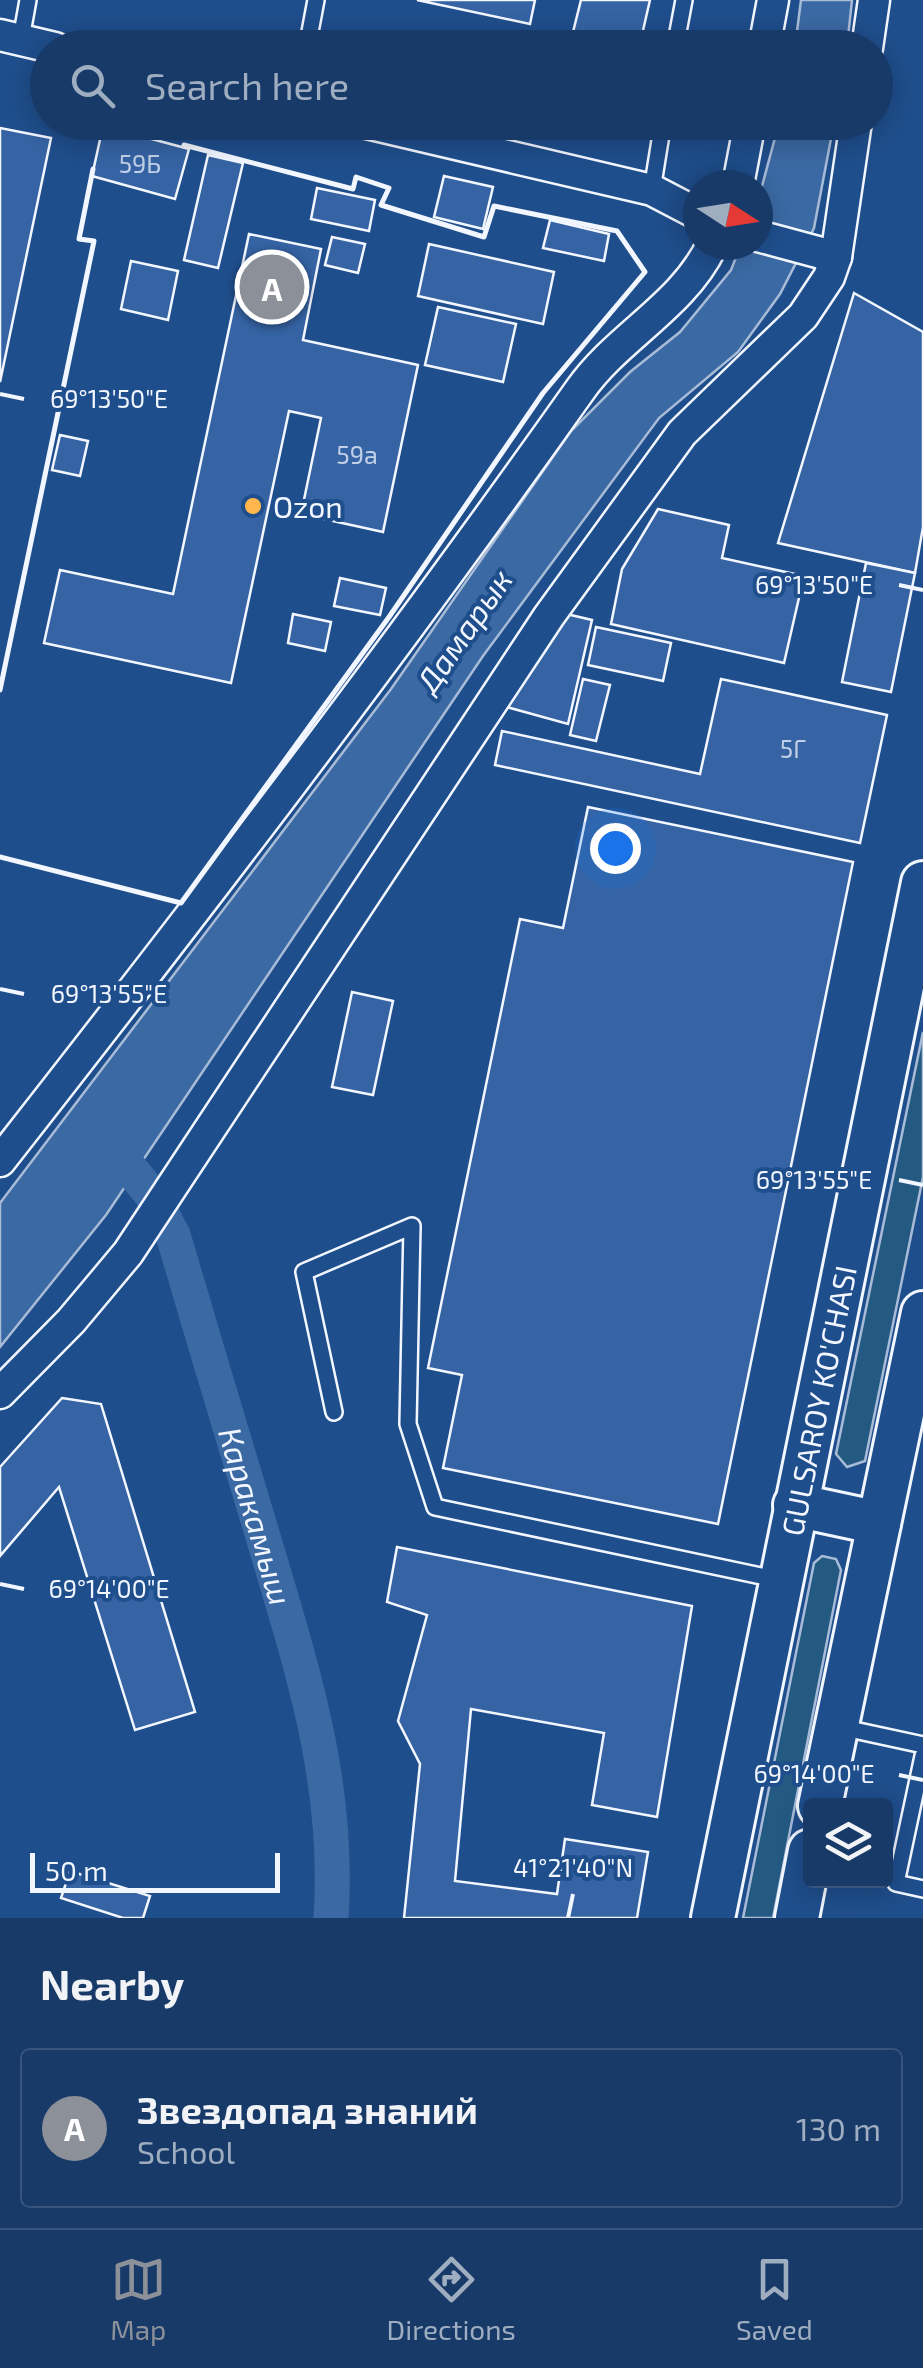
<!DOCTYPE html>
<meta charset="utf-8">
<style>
:root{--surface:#173a69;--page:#20416f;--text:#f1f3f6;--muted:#9eadc0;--line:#36547d;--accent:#8c9099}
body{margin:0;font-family:"Exo 2",sans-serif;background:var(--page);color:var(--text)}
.controls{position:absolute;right:30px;bottom:30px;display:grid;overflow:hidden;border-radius:10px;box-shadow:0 5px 25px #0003}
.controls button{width:90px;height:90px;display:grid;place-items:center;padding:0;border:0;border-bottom:2px solid var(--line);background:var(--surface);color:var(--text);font:50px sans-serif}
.compass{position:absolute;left:683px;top:170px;width:90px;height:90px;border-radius:50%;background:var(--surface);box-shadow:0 5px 25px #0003;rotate:102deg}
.scale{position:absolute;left:30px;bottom:25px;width:250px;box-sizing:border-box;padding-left:10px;border:5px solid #f2f6ff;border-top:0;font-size:28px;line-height:35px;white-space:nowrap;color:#f2f6ff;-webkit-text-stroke:8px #1f4e8c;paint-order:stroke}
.you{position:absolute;left:615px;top:848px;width:35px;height:35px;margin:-25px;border:8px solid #fff;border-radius:50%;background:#1a73e8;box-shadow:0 0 0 15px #1a73e833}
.badge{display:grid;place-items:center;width:65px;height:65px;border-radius:50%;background:var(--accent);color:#fff;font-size:32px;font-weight:700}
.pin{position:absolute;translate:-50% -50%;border:5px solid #fff;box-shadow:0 2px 10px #0006}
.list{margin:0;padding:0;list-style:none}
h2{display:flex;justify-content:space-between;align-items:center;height:130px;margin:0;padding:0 40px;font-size:42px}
h2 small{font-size:32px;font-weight:400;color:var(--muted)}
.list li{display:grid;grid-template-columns:65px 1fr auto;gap:30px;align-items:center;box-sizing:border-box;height:160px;margin:0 20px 20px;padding:0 20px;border:2px solid var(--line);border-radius:10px}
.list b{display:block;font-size:38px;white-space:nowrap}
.list p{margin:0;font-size:32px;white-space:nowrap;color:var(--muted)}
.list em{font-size:32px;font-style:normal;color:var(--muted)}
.icon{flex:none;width:55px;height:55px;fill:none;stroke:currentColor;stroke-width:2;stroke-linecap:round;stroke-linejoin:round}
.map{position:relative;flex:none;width:923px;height:1918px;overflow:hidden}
.search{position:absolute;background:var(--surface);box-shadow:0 5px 25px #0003;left:30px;right:30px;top:30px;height:110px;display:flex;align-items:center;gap:25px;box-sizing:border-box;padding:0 35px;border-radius:55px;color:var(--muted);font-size:38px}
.sheet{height:310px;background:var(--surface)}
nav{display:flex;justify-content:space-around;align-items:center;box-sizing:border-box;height:140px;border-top:2px solid var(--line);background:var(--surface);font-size:28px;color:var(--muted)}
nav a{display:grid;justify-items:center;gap:5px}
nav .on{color:var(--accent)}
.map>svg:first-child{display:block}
.green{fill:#245a82;stroke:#a8bbd7;stroke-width:2.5}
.water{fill:#3b69a3;stroke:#a8bbd7;stroke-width:2.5}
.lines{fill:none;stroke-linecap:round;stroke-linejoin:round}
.canal{stroke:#3b69a3;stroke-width:35}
.building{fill:#3563a3;stroke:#f2f6ff;stroke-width:2.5}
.lane-casing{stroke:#f2f6ff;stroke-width:20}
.street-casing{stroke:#f2f6ff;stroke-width:35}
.secondary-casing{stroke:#f2f6ff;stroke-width:48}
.lane{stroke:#1f4e8c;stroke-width:15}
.street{stroke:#1f4e8c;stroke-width:30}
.secondary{stroke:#1f4e8c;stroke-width:42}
.wall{stroke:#f2f6ff;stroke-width:5}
.ticks{fill:none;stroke:#f2f6ff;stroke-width:4}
.poi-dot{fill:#ffb74d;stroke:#1f4e8c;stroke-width:4}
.labels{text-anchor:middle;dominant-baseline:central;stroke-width:8;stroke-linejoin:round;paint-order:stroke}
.number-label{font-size:25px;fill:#c3d1e8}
.poi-label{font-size:30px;fill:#f2f6ff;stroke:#1f4e8c;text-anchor:start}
.street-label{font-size:30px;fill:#f2f6ff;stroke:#1f4e8c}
.water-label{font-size:32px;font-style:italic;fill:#f2f6ff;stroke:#1f4e8c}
.ticks-label{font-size:25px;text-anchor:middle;fill:#f2f6ff;stroke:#1f4e8c;stroke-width:8;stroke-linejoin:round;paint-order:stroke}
</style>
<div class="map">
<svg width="923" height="1918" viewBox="0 0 923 1918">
<rect width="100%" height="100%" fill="#1f4e8c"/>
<g class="green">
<path d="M 923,1032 L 923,1177 L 865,1461 L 847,1467 L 836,1454 Z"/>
<path d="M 822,1556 L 836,1559 L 841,1570 L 773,1918 L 743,1918 L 814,1563 Z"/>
</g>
<g class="water">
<path d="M 801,0 L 852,0 L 847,47 L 795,47 Z"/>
<path d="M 779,123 L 834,123 L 814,228 L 780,294 L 738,352 L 659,418 L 483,656 L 106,1215 L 0,1347 L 0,1203 L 391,689 L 571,431 L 630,372 L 680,332 L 731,270 L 741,245 L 758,245 L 758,201 Z"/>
</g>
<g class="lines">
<path class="canal" id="s1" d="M 105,1138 L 151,1194 L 173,1235 C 203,1337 233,1438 264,1540 C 302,1669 340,1781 331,1918"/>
</g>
<g class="building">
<path d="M 417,0 L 535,0 L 530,24 Z"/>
<path d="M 581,0 L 650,0 L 639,48 L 573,32 Z"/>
<path d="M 103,126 L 189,149 L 175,199 L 92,176 Z"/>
<path d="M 0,128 L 51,138 L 0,382 Z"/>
<path d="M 208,155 L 243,163 L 218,268 L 184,260 Z"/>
<path d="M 444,176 L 493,187 L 483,229 L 434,217 Z"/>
<path d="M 317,188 L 375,200 L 369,231 L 311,219 Z"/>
<path d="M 550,220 L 609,234 L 604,261 L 543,248 Z"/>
<path d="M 249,234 L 321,249 L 303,340 L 418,365 L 383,532 L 301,514 L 321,418 L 289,411 L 231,683 L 44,643 L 60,570 L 173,594 Z"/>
<path d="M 332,237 L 365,244 L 358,273 L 325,265 Z"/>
<path d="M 429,244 L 554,272 L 543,324 L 418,296 Z"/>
<path d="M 131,261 L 178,271 L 168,320 L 121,309 Z"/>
<path d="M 854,293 L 923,332 L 923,527 L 915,573 L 778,543 Z"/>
<path d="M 438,307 L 516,324 L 503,382 L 425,365 Z"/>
<path d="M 60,435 L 88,441 L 80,476 L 52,470 Z"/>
<path d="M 658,509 L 729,525 L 722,558 L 804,576 L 784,663 L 611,624 L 622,569 Z"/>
<path d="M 866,563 L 915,573 L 891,692 L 842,682 Z"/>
<path d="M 340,578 L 386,588 L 380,615 L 334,606 Z"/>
<path d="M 558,612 L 592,620 L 568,724 L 503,706 Z"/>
<path d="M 293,614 L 331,622 L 325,651 L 288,643 Z"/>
<path d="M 596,627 L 671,643 L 663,681 L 588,665 Z"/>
<path d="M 583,679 L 610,685 L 596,741 L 570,735 Z"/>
<path d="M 721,679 L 887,715 L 860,843 L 495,765 L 502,731 L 700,774 Z"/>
<path d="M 588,807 L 853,862 L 718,1524 L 443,1468 L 462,1375 L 428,1368 L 520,919 L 563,928 Z"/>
<path d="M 352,992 L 393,1001 L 373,1095 L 332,1087 Z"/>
<path d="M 62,1398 L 101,1404 L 195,1712 L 135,1730 L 59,1487 L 0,1556 L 0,1467 Z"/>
<path d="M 397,1547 L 692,1606 L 657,1817 L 592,1805 L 604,1733 L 471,1709 L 455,1881 L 557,1894 L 565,1839 L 648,1852 L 637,1918 L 404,1918 L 420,1764 L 398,1721 L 427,1615 L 387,1602 Z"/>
<path d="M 70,1871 L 150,1896 L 143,1918 L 123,1918 L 61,1898 Z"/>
</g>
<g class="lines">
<defs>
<g id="lane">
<path d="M 21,39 L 28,0"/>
<path d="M 307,48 L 316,0"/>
<path d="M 675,48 L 684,0"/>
<path d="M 652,190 L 663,122"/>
<path d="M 334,1412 L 304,1272 L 412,1226 L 408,1424 L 435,1507 L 780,1580"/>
<path d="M 840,1727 L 923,1745"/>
<path d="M 923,1756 L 896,1883 L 923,1889"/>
</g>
<g id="street">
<path d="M 0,35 L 55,48"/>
<path d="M 764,48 L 773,0"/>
<path d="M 867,48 L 874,0"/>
<path d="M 362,122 L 652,190 L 698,214"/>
<path d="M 738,185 L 750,122"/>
<path d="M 758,236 L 836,257"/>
<path d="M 0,1161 C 199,907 394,653 580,390 C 618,336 682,307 712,245"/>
<path d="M 0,1393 L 71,1321 L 128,1253 L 549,616 L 682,433 L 803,316 L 829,277 L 836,257 L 856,122"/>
</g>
<g id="secondary">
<path d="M 795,1505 L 879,1523"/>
<path d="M 820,1806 L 923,1313"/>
<path id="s2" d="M 713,1918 L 923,883"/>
<path d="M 797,1918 L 810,1851"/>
</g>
</defs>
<use href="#lane" class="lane-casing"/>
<use href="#street" class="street-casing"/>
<use href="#secondary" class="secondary-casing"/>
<use href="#lane" class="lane"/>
<use href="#street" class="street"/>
<use href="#secondary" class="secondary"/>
<g class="wall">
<path d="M 0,690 L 94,241 L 79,239 L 93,169"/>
<path d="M 0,857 L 181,903 L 389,617 L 543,393 L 645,272 L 617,231 L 494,206 L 484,237 L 381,205 L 389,188 L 356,177 L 353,189 L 184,145"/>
</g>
</g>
<path class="ticks" d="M 0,394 L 24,399M 899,585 L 923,590M 0,989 L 24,994M 899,1180 L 923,1185M 0,1584 L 24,1589M 899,1775 L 923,1780M 568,1918 L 573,1894"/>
<circle class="poi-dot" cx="253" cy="506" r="10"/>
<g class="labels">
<g class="number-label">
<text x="140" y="163">59Б</text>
<text x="357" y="454">59а</text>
<text x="793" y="748">5Г</text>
</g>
<g class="poi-label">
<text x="273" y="506">Ozon</text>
</g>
<g class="street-label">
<text stroke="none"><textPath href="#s2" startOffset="528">GULSAROY KO'CHASI</textPath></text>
</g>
<g class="water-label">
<text transform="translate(463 630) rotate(-55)">Дамарык</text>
<text stroke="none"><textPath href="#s1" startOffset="412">Каракамыш</textPath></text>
</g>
</g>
<g class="ticks-label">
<text x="109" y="408">69°13'50"E</text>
<text x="814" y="594">69°13'50"E</text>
<text x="109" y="1003">69°13'55"E</text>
<text x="814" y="1189">69°13'55"E</text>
<text x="109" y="1598">69°14'00"E</text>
<text x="814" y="1783">69°14'00"E</text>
<text x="573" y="1877">41°21'40"N</text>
</g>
</svg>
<div class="controls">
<button><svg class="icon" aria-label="layers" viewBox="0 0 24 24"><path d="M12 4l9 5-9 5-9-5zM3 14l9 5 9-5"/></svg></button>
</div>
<svg class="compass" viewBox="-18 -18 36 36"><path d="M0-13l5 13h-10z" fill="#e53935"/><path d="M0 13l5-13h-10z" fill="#9eadc0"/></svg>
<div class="scale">50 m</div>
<div class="you"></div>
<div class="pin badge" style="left:272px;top:287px">A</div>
<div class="search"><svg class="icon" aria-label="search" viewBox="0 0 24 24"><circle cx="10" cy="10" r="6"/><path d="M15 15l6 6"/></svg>Search here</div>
</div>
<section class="sheet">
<h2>Nearby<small></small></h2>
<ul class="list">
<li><span class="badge">A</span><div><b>Звездопад знаний</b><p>School</p></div><em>130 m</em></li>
</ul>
</section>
<nav>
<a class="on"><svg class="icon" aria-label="map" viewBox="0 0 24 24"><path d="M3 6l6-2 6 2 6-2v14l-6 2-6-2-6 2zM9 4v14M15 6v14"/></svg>Map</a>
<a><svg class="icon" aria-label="directions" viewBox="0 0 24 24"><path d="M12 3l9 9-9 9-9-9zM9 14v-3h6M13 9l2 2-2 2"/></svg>Directions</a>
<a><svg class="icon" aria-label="saved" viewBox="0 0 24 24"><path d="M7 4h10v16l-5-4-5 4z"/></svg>Saved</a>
</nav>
